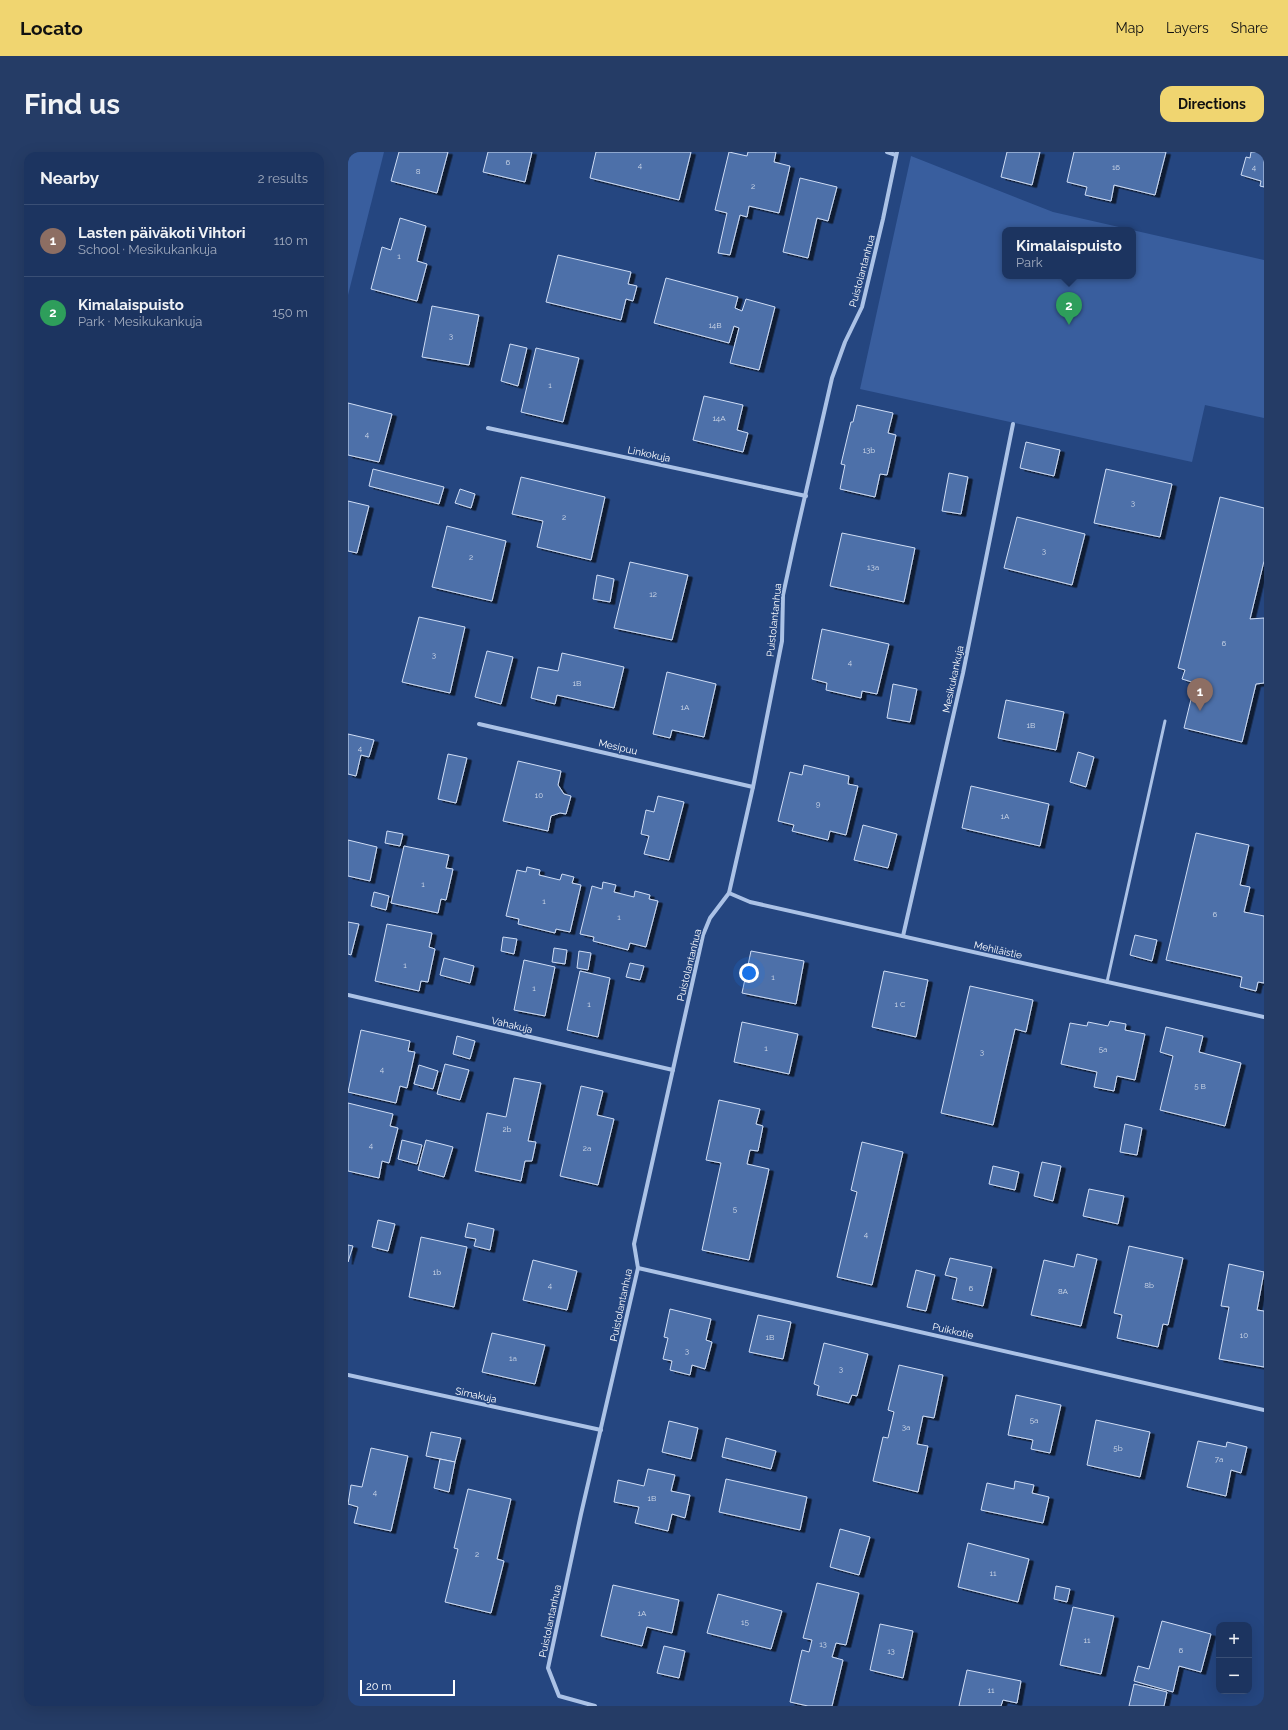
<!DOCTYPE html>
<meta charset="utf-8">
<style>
:root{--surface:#1c3460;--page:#253c66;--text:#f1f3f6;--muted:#a0aabd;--line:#3a4f75;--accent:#f0d570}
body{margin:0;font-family:Raleway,sans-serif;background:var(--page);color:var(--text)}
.controls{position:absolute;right:12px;bottom:12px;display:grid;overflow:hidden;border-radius:8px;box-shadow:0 4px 16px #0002}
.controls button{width:36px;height:36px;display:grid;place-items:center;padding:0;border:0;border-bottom:1px solid var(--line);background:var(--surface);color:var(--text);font:20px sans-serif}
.scale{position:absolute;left:12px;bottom:10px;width:95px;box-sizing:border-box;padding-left:4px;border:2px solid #fff;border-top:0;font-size:11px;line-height:14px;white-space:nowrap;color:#fff;-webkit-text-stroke:3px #254680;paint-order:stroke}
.you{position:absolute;left:401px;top:821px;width:14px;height:14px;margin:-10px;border:3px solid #fff;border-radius:50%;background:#1a73e8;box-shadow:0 0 0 6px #1a73e833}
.badge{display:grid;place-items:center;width:26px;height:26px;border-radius:50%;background:var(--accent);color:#fff;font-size:13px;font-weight:700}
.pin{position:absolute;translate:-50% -33px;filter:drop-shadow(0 1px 2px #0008)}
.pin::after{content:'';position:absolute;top:21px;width:14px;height:12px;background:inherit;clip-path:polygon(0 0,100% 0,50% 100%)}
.popup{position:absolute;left:654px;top:75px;width:134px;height:52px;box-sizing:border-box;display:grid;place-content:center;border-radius:8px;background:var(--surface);filter:drop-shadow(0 1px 3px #0005);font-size:13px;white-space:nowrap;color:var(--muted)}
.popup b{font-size:15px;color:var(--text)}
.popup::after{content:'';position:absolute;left:50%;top:100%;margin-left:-8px;border:8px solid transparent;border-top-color:var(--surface)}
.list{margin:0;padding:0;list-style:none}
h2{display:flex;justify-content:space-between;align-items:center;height:52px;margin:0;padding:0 16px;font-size:17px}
h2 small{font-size:13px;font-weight:400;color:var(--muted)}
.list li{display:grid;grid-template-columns:26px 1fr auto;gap:12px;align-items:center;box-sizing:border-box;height:72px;padding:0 16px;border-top:1px solid var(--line)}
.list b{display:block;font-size:15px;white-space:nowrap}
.list p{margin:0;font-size:13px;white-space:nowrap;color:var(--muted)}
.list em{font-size:13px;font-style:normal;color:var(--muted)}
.map{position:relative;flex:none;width:916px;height:1554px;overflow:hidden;border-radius:12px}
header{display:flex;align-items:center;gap:24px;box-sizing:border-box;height:56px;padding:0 20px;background:var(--accent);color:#111}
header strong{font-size:19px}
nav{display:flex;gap:22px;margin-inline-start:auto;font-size:14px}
.intro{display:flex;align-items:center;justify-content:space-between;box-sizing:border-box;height:96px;padding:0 24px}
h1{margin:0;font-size:28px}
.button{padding:10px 18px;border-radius:12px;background:var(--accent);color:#111;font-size:14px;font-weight:700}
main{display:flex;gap:24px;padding:0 24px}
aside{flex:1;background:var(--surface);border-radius:12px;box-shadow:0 4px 16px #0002}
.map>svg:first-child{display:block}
.green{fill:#395e9e;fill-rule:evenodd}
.building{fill:#4d70a9;stroke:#cfddf5;filter:url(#shadow)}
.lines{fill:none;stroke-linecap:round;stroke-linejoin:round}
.lane{stroke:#abc2e6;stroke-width:3}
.street{stroke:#abc2e6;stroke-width:4}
.labels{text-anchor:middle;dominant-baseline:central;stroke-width:3;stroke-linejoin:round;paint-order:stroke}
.number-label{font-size:8px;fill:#d2dbea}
.street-label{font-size:10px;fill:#fff;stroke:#254680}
</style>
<header>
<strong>Locato</strong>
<nav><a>Map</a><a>Layers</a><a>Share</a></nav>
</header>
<div class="intro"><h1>Find us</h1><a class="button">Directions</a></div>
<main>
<aside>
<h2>Nearby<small>2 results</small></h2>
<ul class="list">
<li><span class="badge" style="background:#8d6e63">1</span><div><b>Lasten päiväkoti Vihtori</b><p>School · Mesikukankuja</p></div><em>110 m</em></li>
<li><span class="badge" style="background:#2e9e5b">2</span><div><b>Kimalaispuisto</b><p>Park · Mesikukankuja</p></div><em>150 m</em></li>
</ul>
</aside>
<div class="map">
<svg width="916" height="1554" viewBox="0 0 916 1554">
<defs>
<filter id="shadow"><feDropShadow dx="4.5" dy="2.5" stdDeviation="0" flood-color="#0009"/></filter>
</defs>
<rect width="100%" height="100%" fill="#254680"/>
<g class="green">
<path d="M 0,0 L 36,0 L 0,143 Z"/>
<path d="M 563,4 L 705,60 L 916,108 L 916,266 L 857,253 L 844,310 L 512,237 ZM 657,78 L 785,78 L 785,124 L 657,124 Z"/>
</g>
<g class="building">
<path d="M 51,0 L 100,0 L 89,41 L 43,29 Z"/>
<path d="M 140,0 L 184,0 L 177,30 L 135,20 Z"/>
<path d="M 248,0 L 343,0 L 331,48 L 242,26 Z"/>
<path d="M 381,0 L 399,4 L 400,0 L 428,0 L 426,10 L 442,14 L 431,61 L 401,54 L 399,65 L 392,63 L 382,103 L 370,101 L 379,61 L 367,58 Z"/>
<path d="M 659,0 L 692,0 L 684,33 L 653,25 Z"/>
<path d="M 726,0 L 818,0 L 807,43 L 766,33 L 763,49 L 737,43 L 739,35 L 719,30 Z"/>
<path d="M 903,0 L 916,0 L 916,35 L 912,34 L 913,29 L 893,23 L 898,5 L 902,6 Z"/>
<path d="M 452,26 L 489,35 L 480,69 L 469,66 L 460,106 L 435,100 Z"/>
<path d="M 52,66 L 78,74 L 69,109 L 79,112 L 69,149 L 23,137 L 34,95 L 43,98 Z"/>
<path d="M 210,103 L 283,120 L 280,132 L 289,134 L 285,149 L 278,147 L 273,168 L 198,150 Z"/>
<path d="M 318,126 L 390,145 L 387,156 L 394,159 L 398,147 L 427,155 L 411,218 L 382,211 L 391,176 L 386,174 L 381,191 L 306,171 Z"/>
<path d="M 84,154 L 131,163 L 121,213 L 74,205 Z"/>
<path d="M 162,192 L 179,196 L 170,234 L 153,229 Z"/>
<path d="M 188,196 L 231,206 L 215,270 L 173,260 Z"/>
<path d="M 356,244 L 395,253 L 389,278 L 400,281 L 395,300 L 345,288 Z"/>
<path d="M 0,251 L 44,262 L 31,310 L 0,303 Z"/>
<path d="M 509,253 L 545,261 L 540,281 L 548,283 L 539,323 L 532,322 L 527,345 L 492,337 L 497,313 L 493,312 L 503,270 L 505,270 Z"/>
<path d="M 678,290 L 712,298 L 706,324 L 672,316 Z"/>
<path d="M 25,317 L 96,335 L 91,352 L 21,334 Z"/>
<path d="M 758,317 L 824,332 L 812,385 L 746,371 Z"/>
<path d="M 601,321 L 620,325 L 613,362 L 594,359 Z"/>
<path d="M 173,325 L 257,345 L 243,408 L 189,395 L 195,369 L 164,362 Z"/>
<path d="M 112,337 L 127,342 L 123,356 L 107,351 Z"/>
<path d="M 872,345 L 916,356 L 916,409 L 902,467 L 916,466 L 916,531 L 908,532 L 894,590 L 836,576 L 847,531 L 834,527 L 837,518 L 830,516 Z"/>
<path d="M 0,349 L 21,354 L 9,401 L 0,399 Z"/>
<path d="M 669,365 L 737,382 L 724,433 L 656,416 Z"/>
<path d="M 99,374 L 158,389 L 144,449 L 84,435 Z"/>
<path d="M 494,381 L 567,396 L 556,450 L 482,434 Z"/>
<path d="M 282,410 L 340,423 L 324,488 L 266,476 Z"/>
<path d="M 249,423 L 266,427 L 262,450 L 245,447 Z"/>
<path d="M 71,465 L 117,475 L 102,541 L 54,530 Z"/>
<path d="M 474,477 L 541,492 L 529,542 L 514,539 L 513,546 L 478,538 L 479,531 L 464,527 Z"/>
<path d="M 139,499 L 165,505 L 153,552 L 127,545 Z"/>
<path d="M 214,501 L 276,515 L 266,556 L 209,543 L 207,552 L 183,546 L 190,515 L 210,519 Z"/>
<path d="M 319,520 L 368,532 L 356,585 L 324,578 L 322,586 L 305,582 Z"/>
<path d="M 545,532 L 569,537 L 562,570 L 539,566 Z"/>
<path d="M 658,548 L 716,560 L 708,598 L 650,586 Z"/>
<path d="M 0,582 L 26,588 L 21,605 L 13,603 L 8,624 L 0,622 Z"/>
<path d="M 730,600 L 746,605 L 738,635 L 722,630 Z"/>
<path d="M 100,602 L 119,606 L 108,651 L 90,647 Z"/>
<path d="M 170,609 L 213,619 L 210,633 L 216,642 L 223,644 L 218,662 L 212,661 L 203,664 L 200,679 L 155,669 Z"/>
<path d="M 456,613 L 501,624 L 500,632 L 510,634 L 498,683 L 482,679 L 480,688 L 444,679 L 446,673 L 430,669 L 442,620 L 454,623 Z"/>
<path d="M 623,634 L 701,652 L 692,694 L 614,676 Z"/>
<path d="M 310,644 L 336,650 L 321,708 L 296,702 L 301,684 L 293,682 L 298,658 L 306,660 Z"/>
<path d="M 515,673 L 549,682 L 540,716 L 506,708 Z"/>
<path d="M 39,679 L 55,682 L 52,694 L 37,691 Z"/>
<path d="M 848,681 L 901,693 L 892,733 L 902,735 L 896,760 L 916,764 L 916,831 L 910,830 L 908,839 L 892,835 L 894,825 L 818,808 Z"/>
<path d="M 0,688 L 29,695 L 22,729 L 0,724 Z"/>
<path d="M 56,694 L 101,703 L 98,716 L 105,717 L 98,748 L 93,747 L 90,761 L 43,751 Z"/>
<path d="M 179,715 L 192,718 L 191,723 L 212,728 L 214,722 L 226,725 L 224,731 L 233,733 L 222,780 L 208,777 L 207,781 L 170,772 L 171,767 L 158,764 L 169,718 L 178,720 Z"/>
<path d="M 255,730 L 268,733 L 266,740 L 286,745 L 287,739 L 302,743 L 301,747 L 310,749 L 298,795 L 282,791 L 280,798 L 245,789 L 246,785 L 232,782 L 244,734 L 254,737 Z"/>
<path d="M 26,740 L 41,744 L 38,758 L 23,754 Z"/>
<path d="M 0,770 L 11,772 L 3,803 L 0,802 Z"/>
<path d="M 39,772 L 84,781 L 81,795 L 87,797 L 80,830 L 73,829 L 71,839 L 27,829 Z"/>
<path d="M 787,783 L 809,788 L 804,809 L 782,803 Z"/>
<path d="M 155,785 L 169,787 L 166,802 L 153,799 Z"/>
<path d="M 206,796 L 219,798 L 217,812 L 204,810 Z"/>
<path d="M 231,799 L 243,801 L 240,818 L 229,816 Z"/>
<path d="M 403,799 L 456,809 L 448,852 L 394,841 Z"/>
<path d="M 96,806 L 126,814 L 122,831 L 92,823 Z"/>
<path d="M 176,808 L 207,815 L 197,864 L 166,858 Z"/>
<path d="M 282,811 L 296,814 L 292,828 L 278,825 Z"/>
<path d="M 232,819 L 262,826 L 250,885 L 219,878 Z"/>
<path d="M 536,819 L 580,828 L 568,885 L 524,875 Z"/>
<path d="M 622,834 L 685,848 L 678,880 L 667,877 L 645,973 L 593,961 Z"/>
<path d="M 762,869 L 778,872 L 777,878 L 797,882 L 787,928 L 769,924 L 766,939 L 746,935 L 749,920 L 713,912 L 722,871 L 739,874 L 740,870 L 760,874 Z"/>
<path d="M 394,870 L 450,882 L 441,922 L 386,910 Z"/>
<path d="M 818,875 L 855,884 L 851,900 L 893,911 L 877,974 L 812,958 L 825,904 L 812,900 Z"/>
<path d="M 13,878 L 62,889 L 60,899 L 67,900 L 59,936 L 52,934 L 48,951 L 0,940 Z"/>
<path d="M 109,884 L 127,889 L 122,907 L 105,902 Z"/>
<path d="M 97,912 L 121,918 L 112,948 L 89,942 Z"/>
<path d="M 71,913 L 90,919 L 85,937 L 66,932 Z"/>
<path d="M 166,926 L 193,931 L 180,989 L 188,990 L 184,1009 L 177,1009 L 173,1029 L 127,1019 L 139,961 L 158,965 Z"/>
<path d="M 233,934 L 255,939 L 249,963 L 266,967 L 250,1033 L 212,1024 Z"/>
<path d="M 371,948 L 412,957 L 408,972 L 415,974 L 410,999 L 402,998 L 399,1012 L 421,1017 L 401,1108 L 354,1098 L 373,1011 L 358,1008 Z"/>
<path d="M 0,951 L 45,962 L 42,974 L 50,976 L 41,1011 L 34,1009 L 31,1026 L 0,1019 Z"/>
<path d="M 777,972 L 794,976 L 789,1003 L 772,1000 Z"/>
<path d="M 54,988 L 74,993 L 69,1012 L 50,1007 Z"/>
<path d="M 78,988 L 105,995 L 96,1025 L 70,1018 Z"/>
<path d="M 514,990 L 555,1000 L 524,1133 L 489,1125 L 509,1040 L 503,1038 Z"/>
<path d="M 694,1010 L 713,1014 L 705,1049 L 686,1044 Z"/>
<path d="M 645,1014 L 671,1020 L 667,1038 L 641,1032 Z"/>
<path d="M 741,1037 L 776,1044 L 770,1072 L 735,1064 Z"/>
<path d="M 30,1068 L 47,1072 L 40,1099 L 24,1095 Z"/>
<path d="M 120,1071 L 146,1077 L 142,1098 L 126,1094 L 128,1087 L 117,1085 Z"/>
<path d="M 73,1085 L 119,1095 L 106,1155 L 61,1145 Z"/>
<path d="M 0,1093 L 5,1094 L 0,1110 Z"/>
<path d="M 781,1094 L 835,1106 L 820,1173 L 815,1172 L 810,1195 L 769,1186 L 774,1163 L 766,1161 Z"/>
<path d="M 729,1102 L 749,1107 L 733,1174 L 683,1163 L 696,1108 L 726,1115 Z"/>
<path d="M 602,1106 L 644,1115 L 635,1154 L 604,1147 L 609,1126 L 597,1123 Z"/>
<path d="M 185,1108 L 229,1119 L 219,1158 L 175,1148 Z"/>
<path d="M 881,1112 L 916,1120 L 909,1158 L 916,1159 L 916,1215 L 871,1207 L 881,1155 L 873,1154 Z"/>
<path d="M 568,1118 L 587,1123 L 578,1159 L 559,1155 Z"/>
<path d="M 322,1157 L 363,1167 L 358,1188 L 364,1190 L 357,1217 L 344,1213 L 342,1223 L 322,1218 L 324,1209 L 315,1207 L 320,1186 L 316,1185 Z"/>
<path d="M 410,1163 L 443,1170 L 435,1207 L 401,1200 Z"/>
<path d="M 144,1181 L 197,1193 L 187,1232 L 134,1220 Z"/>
<path d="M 476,1191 L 520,1202 L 509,1244 L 504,1243 L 501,1251 L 469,1243 L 471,1234 L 466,1232 Z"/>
<path d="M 551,1213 L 595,1223 L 586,1266 L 575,1264 L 569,1292 L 580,1294 L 570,1340 L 525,1329 L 535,1285 L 540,1286 L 546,1260 L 540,1258 Z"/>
<path d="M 668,1243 L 713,1253 L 702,1301 L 683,1297 L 685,1288 L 660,1283 Z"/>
<path d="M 748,1268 L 802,1280 L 792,1325 L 739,1313 Z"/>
<path d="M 321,1269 L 350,1276 L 343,1307 L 314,1300 Z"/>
<path d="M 83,1280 L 113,1286 L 107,1310 L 78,1304 Z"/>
<path d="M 378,1286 L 428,1299 L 423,1317 L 374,1305 Z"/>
<path d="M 850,1289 L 878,1295 L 879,1290 L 899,1295 L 893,1321 L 883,1318 L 878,1344 L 839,1335 Z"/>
<path d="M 23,1296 L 60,1304 L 43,1379 L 6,1371 L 10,1355 L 0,1352 L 3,1333 L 14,1335 Z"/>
<path d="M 92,1307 L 107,1310 L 101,1340 L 86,1336 Z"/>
<path d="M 300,1317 L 327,1323 L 323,1339 L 342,1343 L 337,1366 L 324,1362 L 320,1379 L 287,1371 L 291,1355 L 266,1350 L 270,1328 L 296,1334 Z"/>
<path d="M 378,1327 L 459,1345 L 452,1378 L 371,1360 Z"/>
<path d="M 667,1329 L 686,1333 L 684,1341 L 701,1345 L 695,1371 L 633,1358 L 639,1331 L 666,1337 Z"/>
<path d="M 120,1337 L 163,1347 L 149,1407 L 156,1409 L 143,1461 L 97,1450 L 110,1397 L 106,1396 Z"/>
<path d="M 492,1377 L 522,1385 L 511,1423 L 482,1415 Z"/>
<path d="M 620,1391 L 681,1407 L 670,1450 L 610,1435 Z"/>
<path d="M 469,1431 L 511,1441 L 498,1493 L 488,1491 L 484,1505 L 495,1508 L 484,1554 L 460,1554 L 442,1550 L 454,1498 L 461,1500 L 464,1488 L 455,1486 Z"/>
<path d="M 265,1433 L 331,1448 L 324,1481 L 299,1475 L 294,1494 L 253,1484 Z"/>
<path d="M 708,1434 L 722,1437 L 719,1450 L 706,1447 Z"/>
<path d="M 370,1442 L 434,1459 L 423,1497 L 359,1481 Z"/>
<path d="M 725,1455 L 766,1464 L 753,1522 L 712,1513 Z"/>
<path d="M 814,1469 L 863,1482 L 853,1520 L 831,1514 L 825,1540 L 786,1529 L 790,1514 L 801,1517 Z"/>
<path d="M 532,1472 L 565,1479 L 555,1526 L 522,1518 Z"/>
<path d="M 316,1494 L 337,1499 L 331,1526 L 309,1521 Z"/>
<path d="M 619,1518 L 673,1529 L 669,1551 L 655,1548 L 653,1554 L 611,1554 Z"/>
<path d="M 786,1532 L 819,1540 L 816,1554 L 781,1554 Z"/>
</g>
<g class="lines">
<path class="lane" d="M 759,830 L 817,569"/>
<g class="street">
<path d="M 539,0 L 548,3"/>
<path d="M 140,276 L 458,344"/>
<path d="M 131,572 L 405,635"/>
<path d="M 381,741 L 402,750 L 916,865"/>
<path d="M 555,784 L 615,521 L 665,272"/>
<path d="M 0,843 L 325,918"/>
<path d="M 290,1116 L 916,1258"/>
<path d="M 0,1223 L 253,1278"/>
<path d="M 247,1554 L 211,1544 L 200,1516 L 233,1362 L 290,1116 L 286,1092 L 355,783 L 362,766 L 381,741 L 405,635 L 434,489 L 435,443 L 446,392 L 484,226 L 497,190 L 514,155 L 535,67 L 549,0"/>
</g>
</g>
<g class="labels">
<g class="number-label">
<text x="160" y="10">6</text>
<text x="292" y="13">4</text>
<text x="768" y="15">16</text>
<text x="906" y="15">4</text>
<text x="70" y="19">8</text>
<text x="405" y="34">2</text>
<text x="51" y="104">1</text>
<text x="367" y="173">14B</text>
<text x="103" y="184">3</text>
<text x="202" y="233">1</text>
<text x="371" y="266">14A</text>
<text x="19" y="282">4</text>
<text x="521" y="298">13b</text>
<text x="785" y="351">3</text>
<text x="216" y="365">2</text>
<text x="696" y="399">3</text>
<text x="123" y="405">2</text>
<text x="525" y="415">13a</text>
<text x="305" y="442">12</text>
<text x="876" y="491">6</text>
<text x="86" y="503">3</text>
<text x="502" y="510">4</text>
<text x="229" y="531">1B</text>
<text x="337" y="555">1A</text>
<text x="683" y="573">1B</text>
<text x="12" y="596">4</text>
<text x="191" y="643">10</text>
<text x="470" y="652">9</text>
<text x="657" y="664">1A</text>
<text x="75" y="732">1</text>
<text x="196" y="749">1</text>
<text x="867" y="762">6</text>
<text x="271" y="765">1</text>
<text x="57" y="813">1</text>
<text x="425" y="825">1</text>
<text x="186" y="836">1</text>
<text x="241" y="852">1</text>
<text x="552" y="852">1 C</text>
<text x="418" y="896">1</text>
<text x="755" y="897">5a</text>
<text x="634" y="900">3</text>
<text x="34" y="917">4</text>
<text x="852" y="934">5 B</text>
<text x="159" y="977">2b</text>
<text x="23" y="993">4</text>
<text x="239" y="996">2a</text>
<text x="387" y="1057">5</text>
<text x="518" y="1082">4</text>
<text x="89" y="1120">1b</text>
<text x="202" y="1133">4</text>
<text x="801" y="1133">8b</text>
<text x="623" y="1136">6</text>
<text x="715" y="1139">8A</text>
<text x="896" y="1183">10</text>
<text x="422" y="1185">1B</text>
<text x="339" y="1199">3</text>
<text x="165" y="1206">1a</text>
<text x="493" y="1217">3</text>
<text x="686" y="1268">5a</text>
<text x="558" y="1275">3a</text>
<text x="770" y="1296">5b</text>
<text x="871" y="1307">7a</text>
<text x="27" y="1340">4</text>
<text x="304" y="1346">1B</text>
<text x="129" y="1402">2</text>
<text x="645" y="1421">11</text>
<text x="294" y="1461">1A</text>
<text x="397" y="1470">15</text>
<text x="739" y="1488">11</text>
<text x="475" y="1492">13</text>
<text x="833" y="1498">6</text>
<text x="543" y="1499">13</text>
<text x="643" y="1538">11</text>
</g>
<g class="street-label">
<text transform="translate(514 119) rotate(-75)">Puistolantanhua</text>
<text transform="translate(301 302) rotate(12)">Linkokuja</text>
<text transform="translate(426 468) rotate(-84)">Puistolantanhua</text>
<text transform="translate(605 527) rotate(-78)">Mesikukankuja</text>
<text transform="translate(270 595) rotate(13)">Mesipuu</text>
<text transform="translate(650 798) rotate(13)">Mehiläistie</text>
<text transform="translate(341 813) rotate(-76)">Puistolantanhua</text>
<text transform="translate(164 873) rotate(13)">Vahakuja</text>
<text transform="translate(273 1153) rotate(-78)">Puistolantanhua</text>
<text transform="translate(605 1179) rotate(13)">Puikkotie</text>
<text transform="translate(128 1243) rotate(12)">Simakuja</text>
<text transform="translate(202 1469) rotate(-78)">Puistolantanhua</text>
</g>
</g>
</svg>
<div class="controls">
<button>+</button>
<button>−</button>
</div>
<div class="scale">20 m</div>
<div class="you"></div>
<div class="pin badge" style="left:852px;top:559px;background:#8d6e63">1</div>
<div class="pin badge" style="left:721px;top:173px;background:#2e9e5b">2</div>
<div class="popup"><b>Kimalaispuisto</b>Park</div>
</div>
</main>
